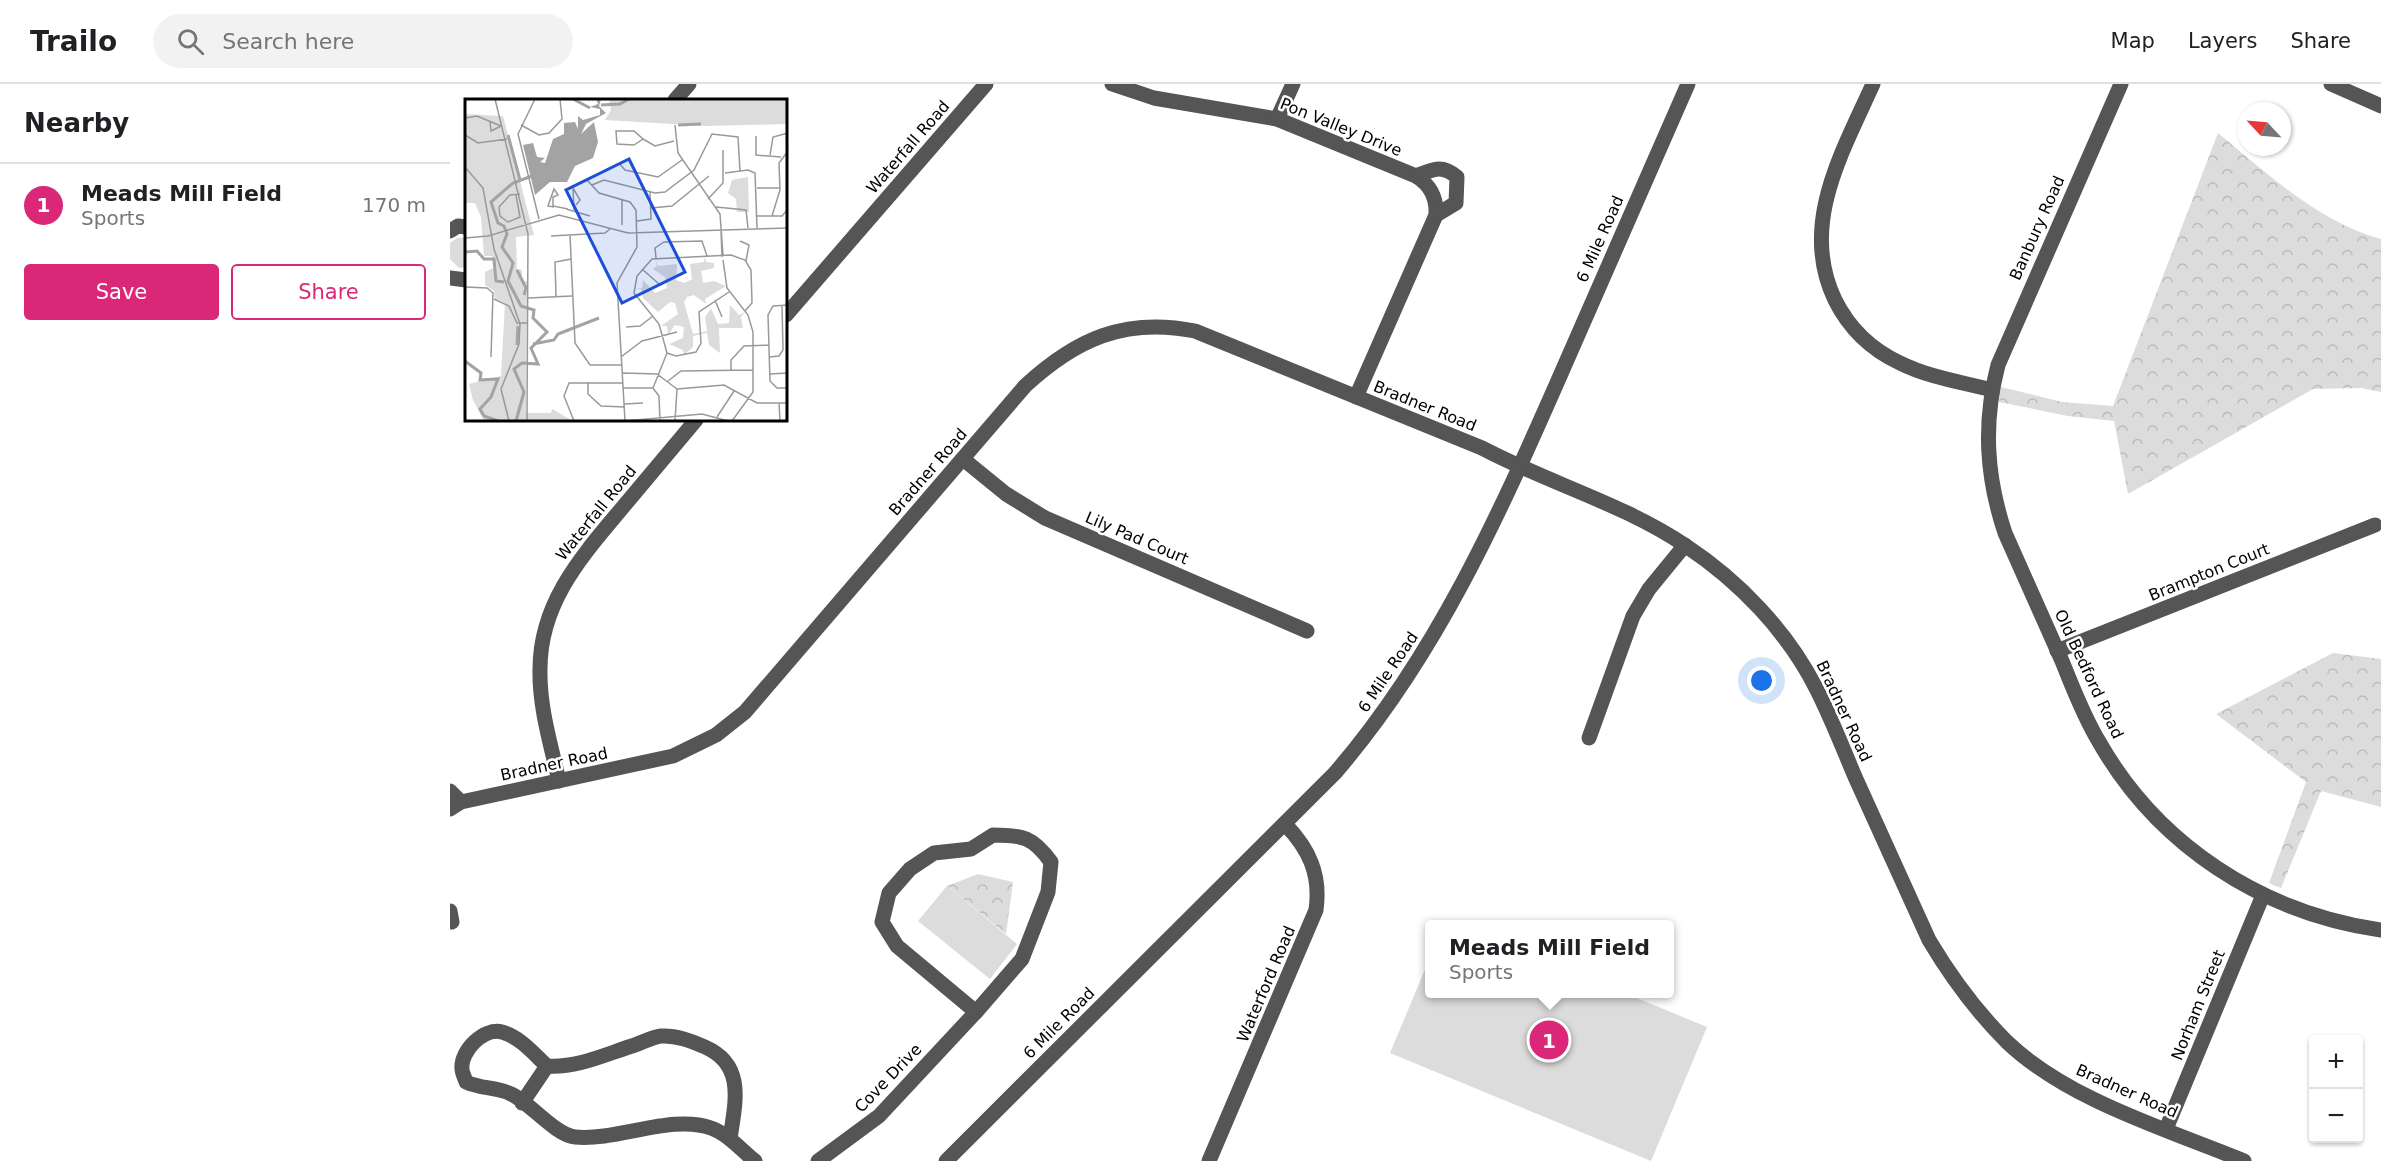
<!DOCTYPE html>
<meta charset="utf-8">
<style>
:root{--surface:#fff;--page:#f2f2f2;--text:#202124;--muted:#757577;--line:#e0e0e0;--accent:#db2777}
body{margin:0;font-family:"DejaVu Sans",sans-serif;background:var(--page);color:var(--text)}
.controls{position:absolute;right:18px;bottom:18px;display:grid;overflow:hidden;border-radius:6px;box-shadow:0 2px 4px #0004}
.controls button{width:54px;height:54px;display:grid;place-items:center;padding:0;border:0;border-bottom:2px solid var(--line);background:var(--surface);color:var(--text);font:30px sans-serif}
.compass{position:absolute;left:1787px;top:18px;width:54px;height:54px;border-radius:50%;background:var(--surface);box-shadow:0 2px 4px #0004;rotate:296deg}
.you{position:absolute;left:1312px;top:597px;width:21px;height:21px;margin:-15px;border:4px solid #fff;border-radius:50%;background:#1a73e8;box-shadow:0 0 0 9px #1a73e833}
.badge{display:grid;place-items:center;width:39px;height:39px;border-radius:50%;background:var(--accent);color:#fff;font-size:20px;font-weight:700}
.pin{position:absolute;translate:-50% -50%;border:3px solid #fff;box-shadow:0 2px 6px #0006}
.popup{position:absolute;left:975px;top:836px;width:249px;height:78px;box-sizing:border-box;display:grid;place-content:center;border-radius:6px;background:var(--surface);filter:drop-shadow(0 2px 4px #0005);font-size:20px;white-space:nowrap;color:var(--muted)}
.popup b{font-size:22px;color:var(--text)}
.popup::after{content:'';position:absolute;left:50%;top:100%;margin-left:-12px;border:12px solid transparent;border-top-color:var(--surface)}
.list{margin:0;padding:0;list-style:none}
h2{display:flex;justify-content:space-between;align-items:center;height:78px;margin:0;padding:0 24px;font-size:26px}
h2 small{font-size:20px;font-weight:400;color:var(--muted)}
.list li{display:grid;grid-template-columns:39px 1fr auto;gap:18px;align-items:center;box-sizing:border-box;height:84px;padding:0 24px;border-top:2px solid var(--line)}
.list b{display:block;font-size:22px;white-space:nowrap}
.list p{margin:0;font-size:20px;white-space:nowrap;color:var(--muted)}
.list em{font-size:20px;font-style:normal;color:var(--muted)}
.actions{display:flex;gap:12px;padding:18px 24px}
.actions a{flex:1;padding:14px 0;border:2px solid var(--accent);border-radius:6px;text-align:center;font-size:21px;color:var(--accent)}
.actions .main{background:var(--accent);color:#fff}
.icon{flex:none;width:33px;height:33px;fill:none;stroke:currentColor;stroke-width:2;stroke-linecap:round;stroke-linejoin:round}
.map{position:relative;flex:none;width:1931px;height:1077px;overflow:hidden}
header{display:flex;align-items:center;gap:36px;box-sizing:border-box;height:84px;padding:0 30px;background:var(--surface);border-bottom:2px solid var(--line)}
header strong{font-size:28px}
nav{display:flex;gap:33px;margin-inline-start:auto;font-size:21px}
.search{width:420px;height:54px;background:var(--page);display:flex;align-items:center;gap:15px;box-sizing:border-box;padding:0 21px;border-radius:33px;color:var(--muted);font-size:22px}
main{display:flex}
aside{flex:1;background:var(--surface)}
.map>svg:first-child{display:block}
.grass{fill:#dcdcdc}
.park{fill:url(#park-crowns)}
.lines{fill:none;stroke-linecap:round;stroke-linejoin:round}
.minor{stroke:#555;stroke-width:15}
.labels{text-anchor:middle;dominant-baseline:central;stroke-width:5;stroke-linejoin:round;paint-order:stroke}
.street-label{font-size:16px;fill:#000;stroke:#fff}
.inset-river{fill:none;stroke:#a3a3a3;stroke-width:3}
.inset-road{fill:none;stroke:#999;stroke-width:1.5}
.view{fill:#1d4ed8;fill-opacity:0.15;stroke:#1d4ed8;stroke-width:3}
.inset-edge{fill:none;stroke:#000;stroke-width:3}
</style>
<header>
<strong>Trailo</strong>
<div class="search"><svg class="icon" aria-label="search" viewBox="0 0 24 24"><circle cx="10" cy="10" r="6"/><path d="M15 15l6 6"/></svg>Search here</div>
<nav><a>Map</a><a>Layers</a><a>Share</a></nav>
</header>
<main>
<aside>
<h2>Nearby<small></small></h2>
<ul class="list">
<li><span class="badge">1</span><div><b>Meads Mill Field</b><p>Sports</p></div><em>170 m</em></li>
</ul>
<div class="actions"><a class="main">Save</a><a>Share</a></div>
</aside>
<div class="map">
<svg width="1931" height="1077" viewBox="0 0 1931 1077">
<defs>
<pattern id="park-crowns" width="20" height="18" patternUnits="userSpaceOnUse" patternTransform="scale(1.5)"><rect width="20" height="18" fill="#dcdcdc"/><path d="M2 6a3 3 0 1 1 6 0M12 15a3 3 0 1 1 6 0" fill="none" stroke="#bbb"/></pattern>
</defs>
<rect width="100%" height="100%" fill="#fff"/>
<g class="grass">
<path d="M 16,153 L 16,183 L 9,184 L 0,175 L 0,159 L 7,154 Z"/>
<path d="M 497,802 L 567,860 L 540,895 L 468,837 Z"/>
<path d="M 979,876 L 979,910 L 1177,910 L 1257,943 L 1201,1077 L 940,969 Z"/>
</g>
<g class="park">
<path d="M 1768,49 C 1815,88 1870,139 1931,155 L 1931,308 L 1911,304 L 1863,305 L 1678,410 L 1664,337 L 1618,332 L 1549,318 L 1551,303 L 1612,318 L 1663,322 Z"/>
<path d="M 1883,569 L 1931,575 L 1931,723 L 1871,707 L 1831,804 L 1819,799 L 1856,698 L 1766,630 Z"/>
<path d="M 528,790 L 563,798 L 556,850 L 497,802 Z"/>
</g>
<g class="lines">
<g class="minor">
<path d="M 662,0 L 704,14 L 827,35 L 966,92 C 980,101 987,113 986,131 L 906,313"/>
<path d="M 1423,0 C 1392,69 1349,141 1385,216 C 1399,244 1422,266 1450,279 C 1478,293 1511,298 1542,306"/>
<path d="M 1671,0 L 1548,281 C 1533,339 1536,392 1555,449 C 1574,492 1593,535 1612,577 C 1623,604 1633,631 1648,656 C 1707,761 1812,829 1931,846"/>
<path d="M 1881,0 L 1931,22"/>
<path d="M 225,16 L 239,0"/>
<path d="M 827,35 L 843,0"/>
<path d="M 966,92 C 983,85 992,80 1007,93 L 1006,119 L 986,131"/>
<path d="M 0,147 L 8,142 L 16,143"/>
<path d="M 0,194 L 16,196"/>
<path d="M 336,231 L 536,0"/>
<path d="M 513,375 L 556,410 L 595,434 L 857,547"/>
<path d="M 1607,567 L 1925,441"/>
<path d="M 1139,654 L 1183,532 L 1199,505 L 1235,461"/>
<path d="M 109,697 C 101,661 89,623 90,585 C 90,518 132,472 173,423 C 197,394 222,365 246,336"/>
<path d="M 0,707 L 11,718"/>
<path d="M 0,725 L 11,718 L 223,672 L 266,651 L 295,628 L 575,302 C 626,255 675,233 745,247 L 1032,364 C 1098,399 1174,420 1236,462 C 1289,497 1337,547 1366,604 C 1381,633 1393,665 1406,695 C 1430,749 1455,802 1479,856 C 1501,893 1526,927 1557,958 C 1618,1016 1716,1045 1794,1077"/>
<path d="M 543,751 C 573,751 583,753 601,778 L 598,808 L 572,875 L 526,928 L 447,862 L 432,838 L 439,809 L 460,785 L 484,769 L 521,765 Z"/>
<path d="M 0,827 L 2,838"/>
<path d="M 72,1019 L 97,982"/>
<path d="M 1716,1045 L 1813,811"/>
<path d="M 280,1055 C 285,1019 296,981 255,963 C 241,957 226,951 211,952 C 203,953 193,958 185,961 C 156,970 128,984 97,982 C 84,970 70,953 52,948 C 34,943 10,967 12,985 C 12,989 15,994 16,998 C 31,1005 47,1003 61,1010 C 78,1017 105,1051 125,1053 C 168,1057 222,1030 261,1044 C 278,1050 291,1066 305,1077"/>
<path d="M 368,1077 L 429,1032 L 526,928"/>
<path d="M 496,1077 L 885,689 C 986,572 1048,433 1110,292 C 1152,194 1195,97 1238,0"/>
<path d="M 759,1077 L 866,826 C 871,790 859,765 835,740"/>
</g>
</g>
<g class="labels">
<g class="street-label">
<text transform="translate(891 43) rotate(22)">Pon Valley Drive</text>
<text transform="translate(458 63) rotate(-49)">Waterfall Road</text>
<text transform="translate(1587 144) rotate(-66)">Banbury Road</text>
<text transform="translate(1150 155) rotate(-66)">6 Mile Road</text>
<text transform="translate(975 322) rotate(22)">Bradner Road</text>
<text transform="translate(478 388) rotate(-49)">Bradner Road</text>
<text transform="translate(146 429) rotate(-51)">Waterfall Road</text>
<text transform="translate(687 454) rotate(23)">Lily Pad Court</text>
<text transform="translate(1759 488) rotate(-22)">Brampton Court</text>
<text transform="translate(938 588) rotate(-56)">6 Mile Road</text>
<text transform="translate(1639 590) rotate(65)">Old Bedford Road</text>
<text transform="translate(1394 627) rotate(65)">Bradner Road</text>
<text transform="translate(104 680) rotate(-12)">Bradner Road</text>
<text transform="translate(816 900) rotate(-67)">Waterford Road</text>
<text transform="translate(1748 921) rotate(-68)">Norham Street</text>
<text transform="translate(609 939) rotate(-45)">6 Mile Road</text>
<text transform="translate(438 994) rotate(-46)">Cove Drive</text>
<text transform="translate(1677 1007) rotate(24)">Bradner Road</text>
</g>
</g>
<g transform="translate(15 15)">
<rect width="322" height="322" fill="#fff"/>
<path d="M 144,0 L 322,0 L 322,25 L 242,27 L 140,21 L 146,11 ZM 0,15 L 38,17 L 69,136 L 51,138 L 52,170 L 57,171 L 57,182 L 62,182 L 61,314 L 86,314 L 87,310 L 108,322 L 19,322 L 8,301 L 4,285 L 36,277 L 40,204 L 30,199 L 29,192 L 20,186 L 20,173 L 28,169 L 27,157 L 19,157 L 16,118 L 10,104 L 0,104 ZM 283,78 L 284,113 L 272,113 L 271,100 L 263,94 L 267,81 ZM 240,157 L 241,163 L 249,164 L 249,169 L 236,172 L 238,184 L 249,182 L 261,187 L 240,200 L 241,205 L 229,196 L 222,198 L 219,203 L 228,235 L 242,232 L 240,218 L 246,210 L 244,205 L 253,225 L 264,224 L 265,206 L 274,216 L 280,213 L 276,218 L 278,229 L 254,229 L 255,254 L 244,246 L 242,234 L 228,237 L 228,248 L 219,256 L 218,251 L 204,245 L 218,239 L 219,228 L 210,226 L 203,236 L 202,227 L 196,227 L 213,215 L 210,204 L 205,203 L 193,213 L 178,199 L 176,190 L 170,189 L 177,189 L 178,181 L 190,194 L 202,189 L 200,178 L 188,170 L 192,167 L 190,160 L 193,167 L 212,165 L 211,181 L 220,184 L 227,180 L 225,165 L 239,163 Z" fill="#dcdcdc"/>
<path d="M 131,0 L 136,0 L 134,7 L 141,14 L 121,25 L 116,35 L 129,23 L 133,43 L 128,59 L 110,67 L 102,83 L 85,83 L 70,96 L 58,46 L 68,44 L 72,58 L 80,59 L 75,63 L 80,64 L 88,40 L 99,35 L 99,24 L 110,23 L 113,30 L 113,17 L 118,21 L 135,16 L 135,10 L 125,8 L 133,5 Z" fill="#a3a3a3"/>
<path class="inset-river" d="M 108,0 L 125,9M 136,6 L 155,5 L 164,0M 213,26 L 236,25M 43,36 L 55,81M 0,153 L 12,152 L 19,160 L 29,160 L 31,182 L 39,183M 52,171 L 61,189 L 59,196M 68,245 L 89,241 L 93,235 L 134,219M 52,246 L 53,227M 0,262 L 16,274 L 15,281 L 33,280 L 26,298 L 15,310 L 19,317 L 33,322M 51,322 L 59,293 L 49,270 L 57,264 L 73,265 L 66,249 L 82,233 L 68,219 L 69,211 L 56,207 L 43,182 L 48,164 L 37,148 L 42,135 L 39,127 L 33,124 L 26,103 L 48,84 L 67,77"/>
<path class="inset-road" d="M 30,0 L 63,135 L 62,322M 70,0 L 53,35 L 74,120M 0,19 L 12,17 L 36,27M 25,23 L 26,32 L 36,27M 56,26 L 74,36 L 84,34 L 97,20 L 95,0M 210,26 L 213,54 L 255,115 L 258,156M 151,32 L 169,32 L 178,40 L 169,46 L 152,45 ZM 0,36 L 13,44 L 42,40M 291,37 L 291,56 L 316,58M 178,40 L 190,47 L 209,42M 305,56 L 308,38 L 323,34M 0,68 L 18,89 L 29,150 L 55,225 L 54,245 L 36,290 L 44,322M 159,70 L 154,64 L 160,71 L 193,78 L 217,61M 260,74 L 283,71 L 290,74 L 292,129M 115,84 L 122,81 L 134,94 L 165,103 L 171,111 L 172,148 L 152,184 L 160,322M 127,86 L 139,81 L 190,94 L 200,93 L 229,71 L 247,35 L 273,38 L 275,72M 292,89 L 315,89M 51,96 L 55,118 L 43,123 L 35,117 L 34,108 L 45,96 L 55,95M 243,100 L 258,84 L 258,51M 89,108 L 83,107 L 89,90 L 93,96 L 88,98 L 88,107 L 103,110M 251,108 L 281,111 L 283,129M 186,109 L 207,107 L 244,77M 101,110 L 125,117M 109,111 L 108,89 L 115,101 L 111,106M 292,117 L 317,117 L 323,110M 307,117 L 315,91 L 314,64 L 323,52M 172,122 L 186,120 L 185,93M 157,126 L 157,101M 256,131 L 257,158M 105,136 L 110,244 L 125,266 L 157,266M 86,137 L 140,134 L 145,130M 0,139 L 23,137 L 94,116 L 163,134 L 323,129M 275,142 L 284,146 L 281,162M 191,159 L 190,149 L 199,143 L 237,142 L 242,157M 258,161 L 262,189 L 283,216 L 288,233 L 288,293 L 267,322M 177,170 L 194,185M 1,188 L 22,189 L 28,194 L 26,258M 91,197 L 90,163 L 106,160M 63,199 L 107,197M 29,200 L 44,207 L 52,224 L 62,224M 250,201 L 257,218M 323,206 L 308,207 L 303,216 L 305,282 L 312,289 L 323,289M 161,228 L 175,227 L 188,217M 202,254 L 194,225 L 169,194 L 172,177 L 187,160 L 266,156 L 280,161 L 286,171 L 287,204 L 280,212M 202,254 L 211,257 L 231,253 L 236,244 L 234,213 L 264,193M 156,258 L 177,242 L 212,233M 304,258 L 314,257 L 318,251 L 317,206M 266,271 L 266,261 L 279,247 L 304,246M 158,274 L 192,275 L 212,290M 305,275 L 323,274M 203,282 L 216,272 L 288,271M 123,283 L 123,295 L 136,307 L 160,308M 158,289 L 188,289M 188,289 L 202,254M 188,289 L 194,297 L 195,322M 212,290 L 259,286 L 292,304 L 323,304M 314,304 L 315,322M 159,305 L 178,304M 252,318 L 269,292M 109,322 L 99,297 L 104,284 L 158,284M 160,322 L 237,315 L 263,322M 210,322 L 212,290"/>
<path class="view" d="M 164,60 L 220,173 L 157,204 L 101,91 Z"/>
<rect width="322" height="322" class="inset-edge"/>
</g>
</svg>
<div class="controls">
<button>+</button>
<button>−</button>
</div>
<svg class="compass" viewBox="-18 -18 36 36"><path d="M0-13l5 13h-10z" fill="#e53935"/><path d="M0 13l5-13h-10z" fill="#757577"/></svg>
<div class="you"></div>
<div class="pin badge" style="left:1099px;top:956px">1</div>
<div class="popup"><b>Meads Mill Field</b>Sports</div>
</div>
</main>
